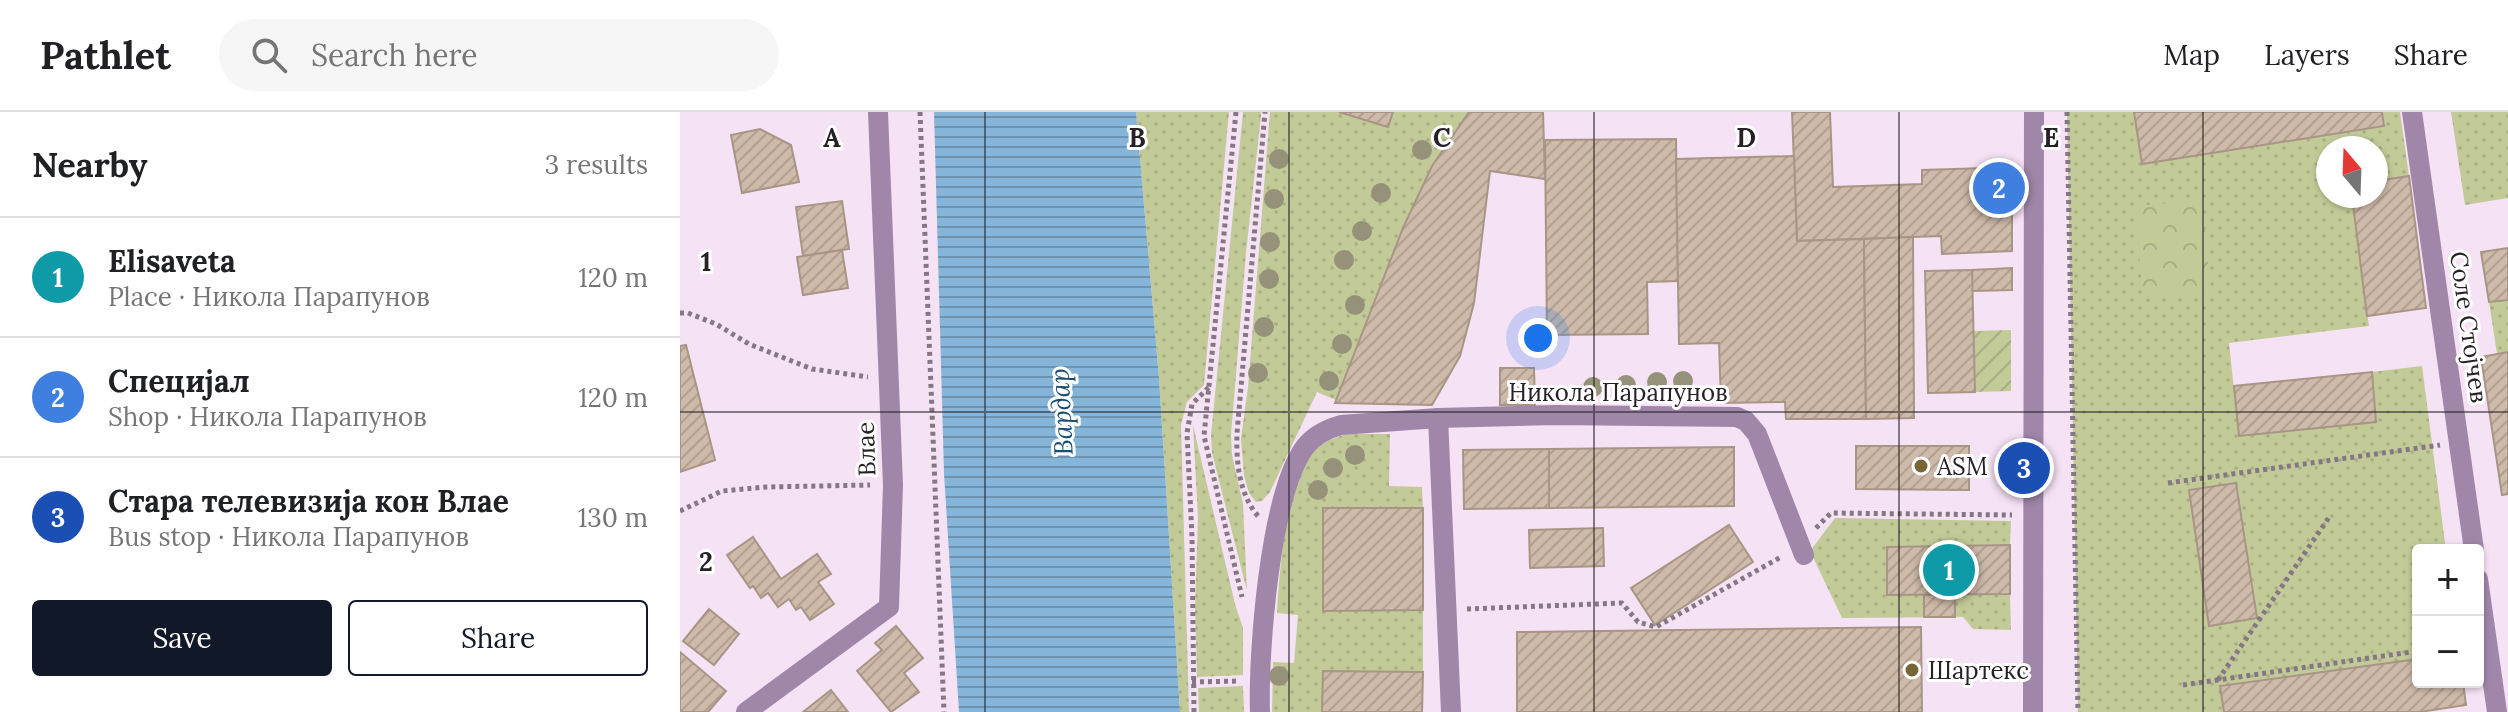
<!DOCTYPE html>
<meta charset="utf-8">
<style>
:root{--surface:#fff;--page:#f6f6f6;--text:#202124;--muted:#757577;--line:#e0e0e0;--accent:#111827}
body{margin:0;font-family:Lora,serif;background:var(--page);color:var(--text)}
.controls{position:absolute;right:24px;bottom:24px;display:grid;overflow:hidden;border-radius:8px;box-shadow:0 2px 6px #0004}
.controls button{width:72px;height:72px;display:grid;place-items:center;padding:0;border:0;border-bottom:2px solid var(--line);background:var(--surface);color:var(--text);font:40px sans-serif}
.compass{position:absolute;left:1636px;top:24px;width:72px;height:72px;border-radius:50%;background:var(--surface);box-shadow:0 2px 6px #0004;rotate:341deg}
.you{position:absolute;left:858px;top:226px;width:28px;height:28px;margin:-20px;border:6px solid #fff;border-radius:50%;background:#1a73e8;box-shadow:0 0 0 12px #1a73e833}
.badge{display:grid;place-items:center;width:52px;height:52px;border-radius:50%;background:var(--accent);color:#fff;font-size:26px;font-weight:700}
.pin{position:absolute;translate:-50% -50%;border:4px solid #fff;box-shadow:0 2px 8px #0006}
.list{margin:0;padding:0;list-style:none}
h2{display:flex;justify-content:space-between;align-items:center;height:104px;margin:0;padding:0 32px;font-size:34px}
h2 small{font-size:26px;font-weight:400;color:var(--muted)}
.list li{display:grid;grid-template-columns:52px 1fr auto;gap:24px;align-items:center;box-sizing:border-box;height:120px;padding:0 32px;border-top:2px solid var(--line)}
.list b{display:block;font-size:30px;white-space:nowrap}
.list p{margin:0;font-size:26px;white-space:nowrap;color:var(--muted)}
.list em{font-size:26px;font-style:normal;color:var(--muted)}
.actions{display:flex;gap:16px;padding:24px 32px}
.actions a{flex:1;padding:18px 0;border:2px solid var(--accent);border-radius:8px;text-align:center;font-size:28px;color:var(--accent)}
.actions .main{background:var(--accent);color:#fff}
.icon{flex:none;width:44px;height:44px;fill:none;stroke:currentColor;stroke-width:2;stroke-linecap:round;stroke-linejoin:round}
.map{position:relative;flex:none;width:1828px;height:600px;overflow:hidden}
header{display:flex;align-items:center;gap:48px;box-sizing:border-box;height:112px;padding:0 40px;background:var(--surface);border-bottom:2px solid var(--line)}
header strong{font-size:38px}
nav{display:flex;gap:44px;margin-inline-start:auto;font-size:28px}
.search{width:560px;height:72px;background:var(--page);display:flex;align-items:center;gap:20px;box-sizing:border-box;padding:0 28px;border-radius:44px;color:var(--muted);font-size:30px}
main{display:flex}
aside{flex:1;background:var(--surface)}
.map>svg:first-child{display:block}
.grass{fill:url(#grass-dots)}
.park{fill:url(#park-crowns)}
.garden{fill:url(#garden-furrows)}
.water{fill:url(#water-rules)}
.building{fill:url(#building-hatch);stroke:#a89585;stroke-width:2}
.lines{fill:none;stroke-linecap:round;stroke-linejoin:round}
.path{stroke:#857884;stroke-width:5;stroke-dasharray:4 4;stroke-linecap:butt}
.minor{stroke:#a087aa;stroke-width:20}
.tree{fill:#969179}
.grid{fill:none;stroke:#272026;stroke-width:2;stroke-opacity:0.55}
.poi-dot{fill:#776533;stroke:#fff;stroke-width:3}
.labels{text-anchor:middle;dominant-baseline:central;stroke-width:6;stroke-linejoin:round;paint-order:stroke}
.street-label{font-size:24px;fill:#272026;stroke:#fff}
.poi-label{font-size:24px;fill:#272026;stroke:#fff;text-anchor:start}
.water-label{font-size:26px;font-style:italic;fill:#174f72;stroke:#fff}
.grid-label{font-size:26px;text-anchor:middle;font-weight:bold;fill:#272026;stroke:#fff;stroke-width:6;stroke-linejoin:round;paint-order:stroke}
</style>
<header>
<strong>Pathlet</strong>
<div class="search"><svg class="icon" aria-label="search" viewBox="0 0 24 24"><circle cx="10" cy="10" r="6"/><path d="M15 15l6 6"/></svg>Search here</div>
<nav><a>Map</a><a>Layers</a><a>Share</a></nav>
</header>
<main>
<aside>
<h2>Nearby<small>3 results</small></h2>
<ul class="list">
<li><span class="badge" style="background:#0f9aa8">1</span><div><b>Elisaveta</b><p>Place · Никола Парапунов</p></div><em>120 m</em></li>
<li><span class="badge" style="background:#3f7fe0">2</span><div><b>Специјал</b><p>Shop · Никола Парапунов</p></div><em>120 m</em></li>
<li><span class="badge" style="background:#1a4fb4">3</span><div><b>Стара телевизија кон Влае</b><p>Bus stop · Никола Парапунов</p></div><em>130 m</em></li>
</ul>
<div class="actions"><a class="main">Save</a><a>Share</a></div>
</aside>
<div class="map">
<svg width="1828" height="600" viewBox="0 0 1828 600">
<defs>
<pattern id="grass-dots" width="8" height="8" patternUnits="userSpaceOnUse" patternTransform="scale(2)"><rect width="8" height="8" fill="#c2cb98"/><path d="M2 2h.1M6 6h.1" fill="none" stroke="#a7ae83" stroke-width="1.8" stroke-linecap="round"/></pattern>
<pattern id="park-crowns" width="20" height="18" patternUnits="userSpaceOnUse" patternTransform="scale(2)"><rect width="20" height="18" fill="#c2cb98"/><path d="M2 6a3 3 0 1 1 6 0M12 15a3 3 0 1 1 6 0" fill="none" stroke="#a7ae83"/></pattern>
<pattern id="garden-furrows" width="10" height="10" patternUnits="userSpaceOnUse" patternTransform="scale(2)"><rect width="10" height="10" fill="#c2cb98"/><path d="M-1 1l2-2M0 10L10 0M9 11l2-2" fill="none" stroke="#a7ae83"/></pattern>
<pattern id="water-rules" width="6" height="5" patternUnits="userSpaceOnUse" patternTransform="scale(2)"><rect width="6" height="5" fill="#85b5d8"/><path d="M0 2.5h6" fill="none" stroke="#6d93af"/></pattern>
<pattern id="building-hatch" width="6" height="6" patternUnits="userSpaceOnUse" patternTransform="scale(2)"><rect width="6" height="6" fill="#cebaa9"/><path d="M-1 1l2-2M0 6l6-6M5 7l2-2" fill="none" stroke="#b1a091"/></pattern>
</defs>
<rect width="100%" height="100%" fill="#f6e2f5"/>
<g class="grass">
<path d="M 456,0 L 549,0 L 524,273 L 507,290 L 501,313 L 509,600 L 500,600 L 479,266 Z"/>
<path d="M 563,0 L 581,0 L 581,4 L 566,141 L 551,323 L 552,343 L 563,392 L 567,479 L 532,341 L 531,323 Z"/>
<path d="M 590,0 L 789,0 L 752,54 L 723,116 L 656,288 L 637,280 L 590,380 L 582,389 L 576,390 L 569,381 L 564,364 L 561,327 L 568,275 Z"/>
<path d="M 1387,0 L 1720,0 L 1729,64 L 1696,69 L 1696,36 L 1648,36 L 1648,84 L 1672,84 L 1689,214 L 1549,231 L 1559,324 L 1696,310 L 1692,260 L 1742,254 L 1766,438 L 1738,438 L 1738,547 L 1541,574 L 1544,600 L 1398,600 Z"/>
<path d="M 1771,0 L 1828,0 L 1828,86 L 1785,93 Z"/>
<path d="M 1828,188 L 1828,240 L 1817,242 L 1809,190 Z"/>
<path d="M 513,313 L 555,492 L 563,516 L 563,563 L 517,565 L 515,495 L 518,406 Z"/>
<path d="M 668,322 L 710,322 L 709,374 L 742,375 L 743,396 L 643,396 L 643,498 L 743,498 L 743,560 L 644,559 L 642,600 L 592,600 L 593,550 L 614,551 L 618,503 L 597,501 C 599,464 606,376 626,347 C 636,332 652,326 668,322 Z"/>
<path d="M 1155,406 L 1331,409 L 1330,433 L 1207,435 L 1208,483 L 1330,482 L 1331,518 L 1293,517 L 1283,505 L 1162,506 L 1130,439 Z"/>
<path d="M 563,574 L 564,600 L 519,600 L 518,576 Z"/>
</g>
<path class="park" d="M 1522,88 L 1531,181 L 1463,187 L 1455,94 Z"/>
<path class="garden" d="M 1331,218 L 1331,279 L 1295,280 L 1294,219 Z"/>
<path class="water" d="M 254,0 L 456,0 L 479,266 L 500,600 L 279,600 L 264,361 Z"/>
<g class="building">
<path d="M 659,0 L 713,0 L 708,15 Z"/>
<path d="M 789,0 L 863,0 L 865,67 L 810,59 L 794,191 L 780,244 L 752,293 L 655,291 L 723,116 L 752,54 Z"/>
<path d="M 1112,0 L 1150,0 L 1153,75 L 1242,72 L 1242,58 L 1305,56 L 1306,96 L 1332,95 L 1332,139 L 1262,142 L 1261,124 L 1117,129 Z"/>
<path d="M 1454,0 L 1702,0 L 1704,14 L 1462,52 Z"/>
<path d="M 80,17 L 111,33 L 119,70 L 62,81 L 51,23 Z"/>
<path d="M 996,27 L 998,169 L 967,170 L 968,222 L 867,223 L 865,28 Z"/>
<path d="M 1114,44 L 1117,129 L 1184,127 L 1186,307 L 1106,307 L 1105,290 L 1041,291 L 1039,231 L 999,232 L 996,47 Z"/>
<path d="M 1331,55 L 1332,95 L 1306,96 L 1305,56 Z"/>
<path d="M 1729,64 L 1746,196 L 1687,204 L 1672,84 L 1696,84 L 1696,69 Z"/>
<path d="M 162,89 L 169,137 L 123,144 L 116,95 Z"/>
<path d="M 1233,125 L 1234,306 L 1186,307 L 1184,127 Z"/>
<path d="M 1828,136 L 1828,188 L 1809,190 L 1801,140 Z"/>
<path d="M 162,138 L 168,176 L 123,183 L 117,145 Z"/>
<path d="M 1332,156 L 1332,178 L 1292,179 L 1292,158 Z"/>
<path d="M 1292,158 L 1295,280 L 1248,281 L 1245,159 Z"/>
<path d="M 6,233 L 35,348 L 0,360 L 0,234 Z"/>
<path d="M 1828,240 L 1828,382 L 1822,383 L 1801,245 Z"/>
<path d="M 820,256 L 854,256 L 855,293 L 820,293 Z"/>
<path d="M 1692,260 L 1696,310 L 1559,324 L 1554,274 Z"/>
<path d="M 1176,334 L 1289,334 L 1289,378 L 1176,377 Z"/>
<path d="M 1054,335 L 1054,394 L 869,396 L 869,337 Z"/>
<path d="M 869,337 L 869,396 L 784,397 L 783,338 Z"/>
<path d="M 1556,371 L 1577,506 L 1529,514 L 1509,378 Z"/>
<path d="M 643,396 L 743,396 L 743,498 L 643,499 Z"/>
<path d="M 1049,413 L 1073,450 L 975,513 L 951,476 Z"/>
<path d="M 923,416 L 924,454 L 850,456 L 849,418 Z"/>
<path d="M 73,425 L 101,467 L 137,442 L 151,462 L 138,470 L 154,492 L 130,508 L 121,495 L 116,498 L 109,487 L 98,495 L 88,481 L 81,486 L 73,474 L 70,476 L 47,443 Z"/>
<path d="M 1330,433 L 1330,482 L 1207,483 L 1207,435 Z"/>
<rect x="1244" y="483" width="31" height="22"/>
<path d="M 29,497 L 59,522 L 34,553 L 3,529 Z"/>
<path d="M 216,514 L 243,546 L 224,561 L 239,580 L 211,600 L 177,559 L 202,538 L 195,531 Z"/>
<path d="M 1241,515 L 1242,600 L 837,600 L 837,520 Z"/>
<path d="M 0,540 L 46,579 L 28,600 L 0,600 Z"/>
<path d="M 1738,547 L 1738,570 L 1783,570 L 1786,593 L 1740,600 L 1544,600 L 1540,574 Z"/>
<path d="M 643,559 L 743,560 L 742,600 L 642,600 Z"/>
<path d="M 151,578 L 168,600 L 123,600 Z"/>
</g>
<g class="lines">
<g class="path">
<path d="M 240,0 L 264,600"/>
<path d="M 556,0 L 524,324 L 562,485"/>
<path d="M 1387,0 L 1398,600"/>
<path d="M 0,201 L 8,201 L 36,212 L 69,232 L 132,257 L 188,265"/>
<path d="M 1488,371 L 1760,333"/>
<path d="M 0,399 L 42,379 L 86,375 L 190,373"/>
<path d="M 578,404 C 559,382 556,350 557,321 L 585,0"/>
<path d="M 1136,416 L 1151,401 L 1332,403"/>
<path d="M 787,497 L 942,491 L 958,510 L 976,515 L 1101,445"/>
<path d="M 1538,568 L 1650,404"/>
<path d="M 512,570 L 558,569"/>
<path d="M 1503,573 L 1738,539"/>
<path d="M 514,600 L 512,425 L 507,321 L 512,292 L 530,274"/>
</g>
<g class="minor">
<path d="M 1732,0 L 1794,438"/>
<path d="M 758,306 L 771,600"/>
<path d="M 1798,467 L 1817,600"/>
<path d="M 66,600 L 209,495 L 213,373 L 198,0"/>
<path d="M 580,600 C 578,540 590,382 625,335 C 634,323 647,317 661,313 L 758,306 L 875,303 L 1057,305 L 1066,309 L 1077,322 L 1124,443"/>
<path d="M 1353,600 L 1354,0"/>
</g>
</g>
<g class="tree">
<circle cx="742" cy="38" r="10"/>
<circle cx="599" cy="47" r="10"/>
<circle cx="701" cy="81" r="10"/>
<circle cx="594" cy="87" r="10"/>
<circle cx="682" cy="119" r="10"/>
<circle cx="590" cy="130" r="10"/>
<circle cx="664" cy="148" r="10"/>
<circle cx="589" cy="167" r="10"/>
<circle cx="675" cy="193" r="10"/>
<circle cx="584" cy="215" r="10"/>
<circle cx="662" cy="232" r="10"/>
<circle cx="578" cy="261" r="10"/>
<circle cx="649" cy="269" r="10"/>
<circle cx="1003" cy="269" r="10"/>
<circle cx="977" cy="270" r="10"/>
<circle cx="946" cy="273" r="10"/>
<circle cx="913" cy="275" r="10"/>
<circle cx="675" cy="343" r="10"/>
<circle cx="653" cy="356" r="10"/>
<circle cx="638" cy="378" r="10"/>
<circle cx="599" cy="564" r="10"/>
</g>
<path class="grid" d="M 305,0 L 305,600M 609,0 L 609,600M 914,0 L 914,600M 1219,0 L 1219,600M 1523,0 L 1523,600M 0,300 L 1828,300"/>
<g class="poi-dot">
<circle cx="1241" cy="354" r="8"/>
<circle cx="1232" cy="558" r="8"/>
</g>
<g class="labels">
<g class="street-label">
<text transform="translate(1789 215) rotate(82)">Соле Стојчев</text>
<text x="938" y="280">Никола Парапунов</text>
<text transform="translate(186 337) rotate(-92)">Влае</text>
</g>
<g class="poi-label">
<text x="1257" y="354">ASM</text>
<text x="1248" y="558">Шартекс</text>
</g>
<g class="water-label">
<text transform="translate(381 300) rotate(-93)">Вардар</text>
</g>
</g>
<g class="grid-label">
<text x="152" y="35">A</text>
<text x="457" y="35">B</text>
<text x="762" y="35">C</text>
<text x="1066" y="35">D</text>
<text x="1371" y="35">E</text>
<text x="26" y="159">1</text>
<text x="26" y="459">2</text>
</g>
</svg>
<div class="controls">
<button>+</button>
<button>−</button>
</div>
<svg class="compass" viewBox="-18 -18 36 36"><path d="M0-13l5 13h-10z" fill="#e53935"/><path d="M0 13l5-13h-10z" fill="#757577"/></svg>
<div class="you"></div>
<div class="pin badge" style="left:1269px;top:458px;background:#0f9aa8">1</div>
<div class="pin badge" style="left:1319px;top:76px;background:#3f7fe0">2</div>
<div class="pin badge" style="left:1344px;top:356px;background:#1a4fb4">3</div>
</div>
</main>
